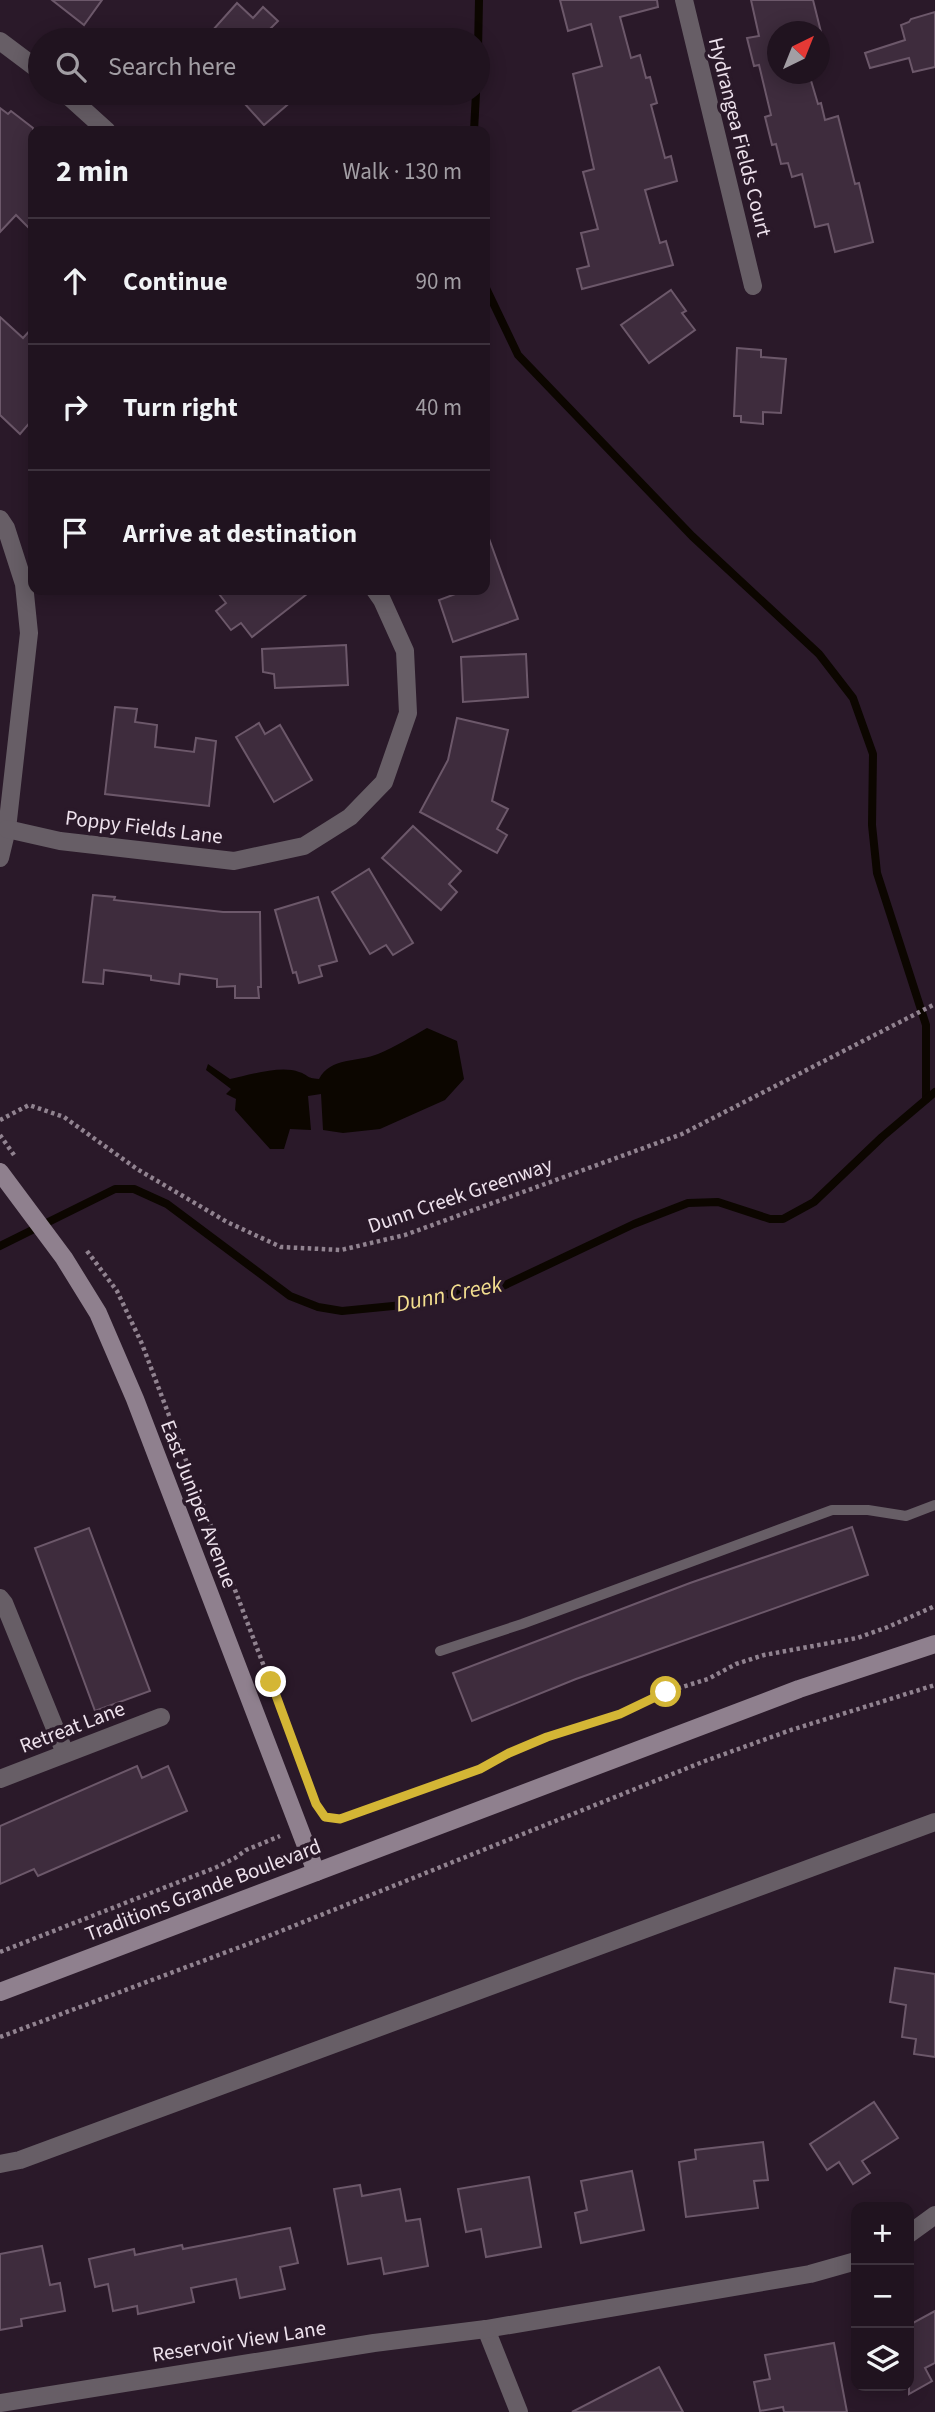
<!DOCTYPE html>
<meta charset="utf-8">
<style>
:root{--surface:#20131f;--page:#2d202c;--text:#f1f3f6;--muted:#a29ea4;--line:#3d323d}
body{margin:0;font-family:"Source Sans 3",sans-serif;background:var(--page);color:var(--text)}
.controls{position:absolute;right:21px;bottom:21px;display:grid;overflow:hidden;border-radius:14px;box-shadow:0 4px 18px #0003}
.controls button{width:63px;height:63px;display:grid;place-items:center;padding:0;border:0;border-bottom:2px solid var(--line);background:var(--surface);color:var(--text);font:35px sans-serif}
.compass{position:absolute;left:767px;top:21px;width:63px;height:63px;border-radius:50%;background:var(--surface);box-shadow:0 4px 18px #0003;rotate:43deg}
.stop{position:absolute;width:21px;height:21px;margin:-16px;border:5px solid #d4b635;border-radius:50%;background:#fff}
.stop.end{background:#d4b635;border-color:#fff;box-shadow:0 2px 7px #0008}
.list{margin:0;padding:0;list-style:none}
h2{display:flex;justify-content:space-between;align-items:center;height:91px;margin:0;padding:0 28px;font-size:30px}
h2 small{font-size:23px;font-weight:400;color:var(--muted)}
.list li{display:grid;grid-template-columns:46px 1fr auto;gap:21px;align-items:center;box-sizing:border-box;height:126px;padding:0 28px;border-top:2px solid var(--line)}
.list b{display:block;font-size:26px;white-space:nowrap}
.list em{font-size:23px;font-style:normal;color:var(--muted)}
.icon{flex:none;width:38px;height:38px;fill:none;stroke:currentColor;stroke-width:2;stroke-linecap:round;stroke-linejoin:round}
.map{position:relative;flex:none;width:935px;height:2412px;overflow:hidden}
.search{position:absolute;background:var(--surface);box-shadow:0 4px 18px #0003;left:28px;top:28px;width:462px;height:77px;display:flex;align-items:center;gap:18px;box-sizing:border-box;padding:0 24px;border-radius:38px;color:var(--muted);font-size:26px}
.panel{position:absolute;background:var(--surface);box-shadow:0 4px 18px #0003;left:28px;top:126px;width:462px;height:469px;border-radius:14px}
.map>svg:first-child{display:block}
.water{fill:#0c0600}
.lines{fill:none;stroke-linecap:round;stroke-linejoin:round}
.stream{stroke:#0c0600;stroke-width:8}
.building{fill:#3e2c3d;stroke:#6c586a;stroke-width:2}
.path{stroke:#918390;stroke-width:4.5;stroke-dasharray:3.5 3.5;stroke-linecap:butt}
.lane{stroke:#675e66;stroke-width:10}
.street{stroke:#675e66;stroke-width:18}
.secondary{stroke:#8f808e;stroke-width:18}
.route{stroke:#d4b635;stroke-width:9}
.labels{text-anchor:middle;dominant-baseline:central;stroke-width:7;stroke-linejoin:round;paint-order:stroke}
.street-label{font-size:21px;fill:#ede1ec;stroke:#2a1929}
.water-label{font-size:23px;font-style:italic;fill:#f5e090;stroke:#2a1929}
</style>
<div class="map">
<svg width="935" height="2412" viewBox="0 0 935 2412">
<rect width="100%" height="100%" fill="#2a1929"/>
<path class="water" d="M 427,1028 L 457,1041 L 464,1079 L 445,1100 L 380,1129 L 343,1133 L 323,1130 L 321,1094 L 308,1096 L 311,1130 L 290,1129 L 284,1149 L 270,1149 L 235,1110 L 236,1099 L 226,1094 L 231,1089 L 206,1070 L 208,1064 L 230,1079 C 249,1075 281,1065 299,1072 C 309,1075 305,1078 319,1079 C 330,1057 359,1062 378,1054 C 395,1047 411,1037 427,1028 Z"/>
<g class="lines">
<g class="stream">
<path d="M 478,50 L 479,0"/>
<path d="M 474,131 L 476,93"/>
<path d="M 485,286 L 518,355 L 692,536 L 819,654 L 853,698 L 873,754 L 872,825 L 877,873 L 926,1025 L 926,1099"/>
<path d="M 0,1246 L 115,1189 L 134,1189 L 167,1204 L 290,1296 L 318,1307 L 342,1311 L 403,1305 L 448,1294 L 501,1287 L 634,1224 L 688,1203 L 718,1202 L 770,1219 L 783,1219 L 814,1202 L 882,1137 L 935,1092"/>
</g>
</g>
<g class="building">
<path d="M 52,0 L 102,0 L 84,25 Z"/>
<path d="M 560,0 L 657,0 L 658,7 L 620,17 L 631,58 L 640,55 L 646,78 L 650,77 L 657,103 L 651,105 L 665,158 L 671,156 L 677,181 L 645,190 L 660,243 L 666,241 L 673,265 L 582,289 L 577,269 L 589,266 L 581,233 L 598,229 L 583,172 L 594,169 L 573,74 L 602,66 L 591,24 L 568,31 Z"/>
<path d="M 751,0 L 813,0 L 821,32 L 778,32 L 778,74 L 809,74 L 818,104 L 821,103 L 825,120 L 838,116 L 855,184 L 859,183 L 873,242 L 835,252 L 828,224 L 815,227 L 802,174 L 792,177 L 788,163 L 781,164 L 776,144 L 772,145 L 765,117 L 771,115 L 759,65 L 754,66 L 747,38 L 759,36 Z"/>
<path d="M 237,3 L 253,18 L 263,7 L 278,21 L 268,31 L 278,40 L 204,40 Z"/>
<path d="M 935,12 L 935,67 L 913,72 L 909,58 L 870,68 L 865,53 L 905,40 L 901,25 L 909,22 L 911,19 Z"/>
<path d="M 235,93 L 301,93 L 264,125 Z"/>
<path d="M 0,108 L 8,114 L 11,111 L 33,128 L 33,232 L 16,215 L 0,232 Z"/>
<path d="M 671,290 L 686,311 L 682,313 L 695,330 L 649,363 L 621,325 Z"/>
<path d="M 0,317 L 23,338 L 33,327 L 33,419 L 20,434 L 0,415 Z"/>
<path d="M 737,348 L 761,350 L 761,357 L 786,359 L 781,413 L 763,412 L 763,424 L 741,422 L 741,416 L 734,416 Z"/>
<path d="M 487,533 L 518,619 L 453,642 L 439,600 L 466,590 L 485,590 L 485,534 Z"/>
<path d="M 216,590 L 312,590 L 252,637 L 241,623 L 231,630 L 216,611 L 226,603 Z"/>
<path d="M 346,645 L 348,685 L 275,688 L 274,674 L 263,672 L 262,649 Z"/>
<path d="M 526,654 L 528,697 L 463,702 L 461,657 Z"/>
<path d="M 115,707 L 137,709 L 135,722 L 157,725 L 155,747 L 194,752 L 196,738 L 216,741 L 209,806 L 105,794 Z"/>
<path d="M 457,718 L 508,730 L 492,801 L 508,809 L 497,829 L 507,835 L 497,853 L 420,812 L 448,760 Z"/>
<path d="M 259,723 L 265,734 L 280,725 L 312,780 L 274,802 L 236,737 Z"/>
<path d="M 413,826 L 461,871 L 449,884 L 457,892 L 441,910 L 382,858 Z"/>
<path d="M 369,869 L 413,943 L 393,955 L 386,945 L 370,954 L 332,892 Z"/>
<path d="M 93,895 L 115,897 L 114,900 L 223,912 L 260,912 L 261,987 L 258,987 L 259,998 L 235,998 L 235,986 L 217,987 L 217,979 L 180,974 L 179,984 L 151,980 L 151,976 L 104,970 L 103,984 L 83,982 Z"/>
<path d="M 318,897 L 337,961 L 319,966 L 322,976 L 299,983 L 296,972 L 293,973 L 275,910 Z"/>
<path d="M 852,1527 L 868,1575 L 576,1679 L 472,1721 L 453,1673 L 690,1583 Z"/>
<path d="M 89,1528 L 150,1691 L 95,1711 L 35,1548 Z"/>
<path d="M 137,1766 L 142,1778 L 168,1766 L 187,1811 L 38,1876 L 34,1869 L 0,1884 L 0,1826 Z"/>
<path d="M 895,1968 L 935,1974 L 935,2057 L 914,2054 L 916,2039 L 902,2037 L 906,2005 L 890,2002 Z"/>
<path d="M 874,2102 L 898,2138 L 862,2161 L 870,2173 L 853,2184 L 839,2162 L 827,2170 L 810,2144 Z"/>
<path d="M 763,2142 L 768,2180 L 754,2181 L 758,2208 L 686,2217 L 679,2162 L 696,2159 L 695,2150 Z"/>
<path d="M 632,2171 L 644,2230 L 581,2243 L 575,2213 L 587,2210 L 581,2181 Z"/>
<path d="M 529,2177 L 541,2247 L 486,2257 L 481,2229 L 466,2232 L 458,2189 Z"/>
<path d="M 360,2185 L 362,2196 L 400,2189 L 406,2221 L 420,2219 L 428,2266 L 384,2274 L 381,2258 L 348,2264 L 334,2189 Z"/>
<path d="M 290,2228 L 298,2263 L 280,2267 L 285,2289 L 240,2298 L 236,2279 L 191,2288 L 194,2302 L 138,2314 L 137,2306 L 113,2311 L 108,2284 L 95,2287 L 89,2259 L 134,2249 L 135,2255 L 182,2245 L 183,2249 Z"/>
<path d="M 42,2246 L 50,2285 L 60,2283 L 65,2311 L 21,2319 L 22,2326 L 0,2330 L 0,2254 Z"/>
<path d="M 935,2311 L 935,2363 L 925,2368 L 932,2381 L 909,2394 L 909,2325 Z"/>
<path d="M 834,2343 L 847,2412 L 784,2412 L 783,2407 L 760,2411 L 754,2382 L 770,2379 L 765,2355 Z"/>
<path d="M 659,2367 L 683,2412 L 572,2412 Z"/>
</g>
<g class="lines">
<g class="path">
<path d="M 0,1120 L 29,1105 L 64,1117 L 137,1169 L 227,1222 L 281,1247 L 341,1250 L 405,1235 L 682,1134 L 935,1004"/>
<path d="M 0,1135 L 14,1155"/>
<path d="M 87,1251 L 117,1291 L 142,1344 L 316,1804 L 325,1817 L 340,1819 L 480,1769 L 509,1753 L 547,1737 L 619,1714 L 666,1692 L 708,1679 L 736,1664 L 764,1655 L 857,1638 L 888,1627 L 935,1606"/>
<path d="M 0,1952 L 217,1867 L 235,1858 L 246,1850 L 280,1836"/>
<path d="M 0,2037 L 256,1941 L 705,1761 L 791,1730 L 935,1685"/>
</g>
<path class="lane" d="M 440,1651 L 522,1624 L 832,1510 L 868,1510 L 906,1516 L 935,1505"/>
<g class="street">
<path d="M 684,0 L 753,286"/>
<path d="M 0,41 L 40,71"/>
<path d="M 65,93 L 107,131"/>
<path d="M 0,519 L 6,528 L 24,584 L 29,633 L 7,829 L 0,858"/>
<path d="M 7,829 L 60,841 L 234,861 L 304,846 L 350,817 L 384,782 L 408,713 L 405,651 L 382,600 L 375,590"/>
<path d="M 0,1598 L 4,1603 L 65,1753"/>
<path d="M 0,1779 L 161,1717"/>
<path d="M 0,2164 L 20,2160 L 935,1822"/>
<path d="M 909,2234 L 935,2215"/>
<path d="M 486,2329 L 519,2412"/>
<path d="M 0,2403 L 374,2343 L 486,2329 L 810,2274 L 856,2261"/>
</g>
<g class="secondary">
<path d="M 0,1172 L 64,1258 L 98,1313 L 135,1399 L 316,1872"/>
<path d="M 0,1992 L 799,1689 L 935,1644"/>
</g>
</g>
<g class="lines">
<path class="route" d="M 271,1682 L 316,1804 L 325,1817 L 340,1819 L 480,1769 L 509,1753 L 547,1737 L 620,1714 L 666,1692"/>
</g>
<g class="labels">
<g class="street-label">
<text transform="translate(740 137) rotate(76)">Hydrangea Fields Court</text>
<text transform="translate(144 827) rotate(7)">Poppy Fields Lane</text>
<text transform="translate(460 1195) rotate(-19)">Dunn Creek Greenway</text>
<text transform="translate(199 1504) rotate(69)">East Juniper Avenue</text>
<text transform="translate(72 1727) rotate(-21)">Retreat Lane</text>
<text transform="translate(203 1890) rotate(-21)">Traditions Grande Boulevard</text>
<text transform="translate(239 2341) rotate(-9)">Reservoir View Lane</text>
</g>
<g class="water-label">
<text transform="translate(449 1294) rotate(-11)">Dunn Creek</text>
</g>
</g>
</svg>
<div class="controls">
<button>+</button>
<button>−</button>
<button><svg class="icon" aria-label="layers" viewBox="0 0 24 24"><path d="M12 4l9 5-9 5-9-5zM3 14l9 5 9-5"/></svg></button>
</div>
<svg class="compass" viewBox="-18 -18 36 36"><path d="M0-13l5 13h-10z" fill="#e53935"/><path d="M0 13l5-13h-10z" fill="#a29ea4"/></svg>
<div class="stop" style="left:666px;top:1692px"></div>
<div class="stop end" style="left:271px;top:1682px"></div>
<div class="search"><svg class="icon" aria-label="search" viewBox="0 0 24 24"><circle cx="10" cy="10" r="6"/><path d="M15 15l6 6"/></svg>Search here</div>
<section class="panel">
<h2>2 min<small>Walk · 130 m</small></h2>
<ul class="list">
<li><svg class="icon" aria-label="ahead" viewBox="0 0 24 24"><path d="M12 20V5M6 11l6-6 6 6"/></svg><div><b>Continue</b></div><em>90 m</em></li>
<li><svg class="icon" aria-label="right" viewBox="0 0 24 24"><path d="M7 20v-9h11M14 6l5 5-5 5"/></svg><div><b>Turn right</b></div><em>40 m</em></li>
<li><svg class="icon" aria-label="arrive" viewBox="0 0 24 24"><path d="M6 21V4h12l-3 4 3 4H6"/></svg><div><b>Arrive at destination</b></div></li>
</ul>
</section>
</div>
